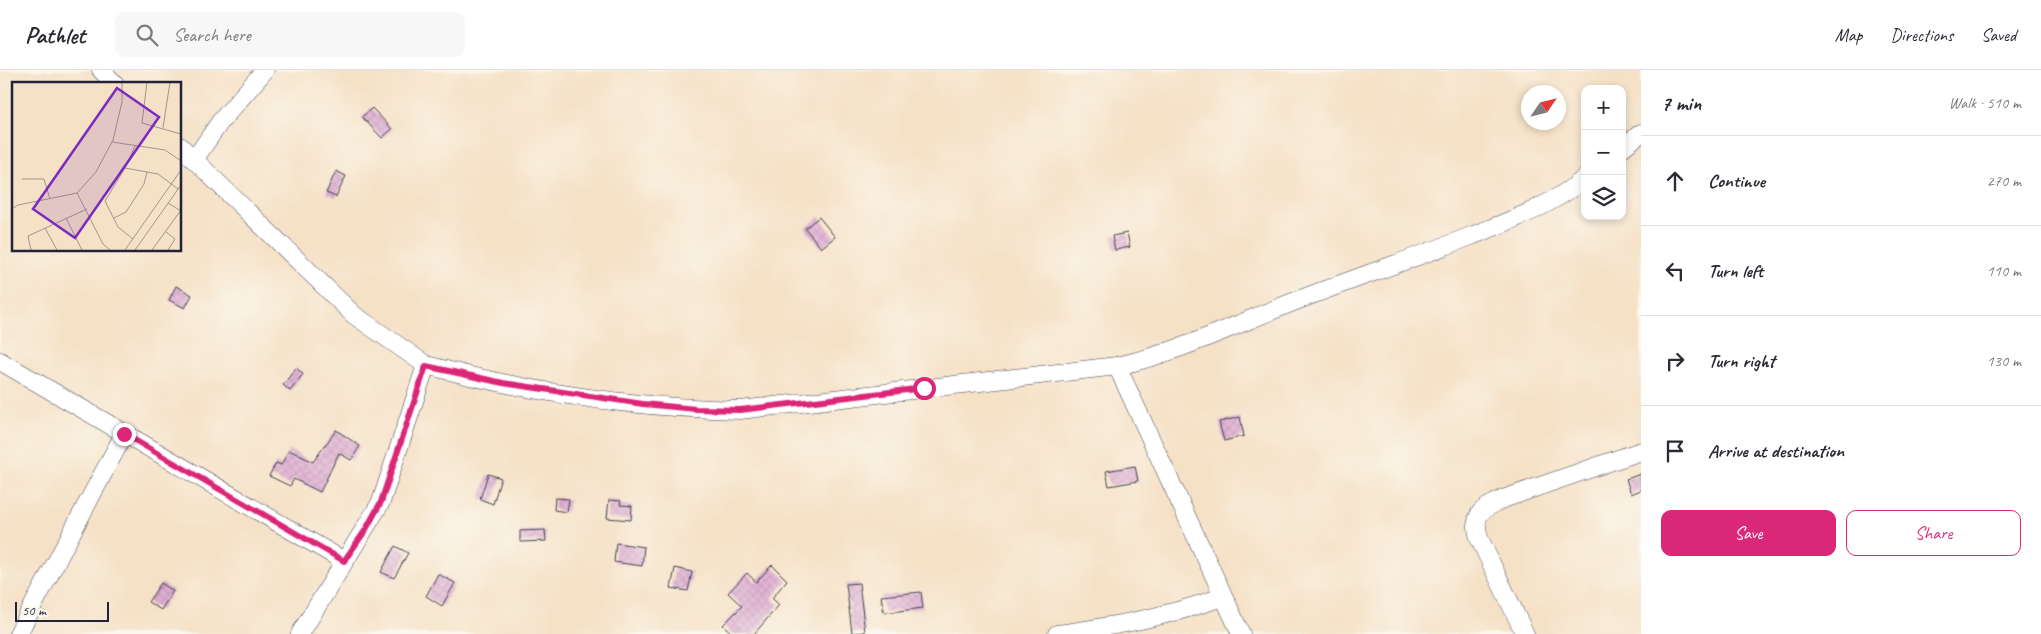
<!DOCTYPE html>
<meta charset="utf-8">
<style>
:root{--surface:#fff;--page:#f7f7f7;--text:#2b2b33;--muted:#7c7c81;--line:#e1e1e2;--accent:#db2777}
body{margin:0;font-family:Caveat,sans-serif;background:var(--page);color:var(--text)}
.controls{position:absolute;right:15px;top:15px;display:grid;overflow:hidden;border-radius:10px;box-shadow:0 2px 8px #0003}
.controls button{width:45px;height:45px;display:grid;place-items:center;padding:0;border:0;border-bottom:1px solid var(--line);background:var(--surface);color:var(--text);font:25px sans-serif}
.compass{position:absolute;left:1521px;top:15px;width:45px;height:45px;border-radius:50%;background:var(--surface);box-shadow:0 2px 8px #0003;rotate:55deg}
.scale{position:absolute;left:15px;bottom:12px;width:94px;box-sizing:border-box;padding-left:5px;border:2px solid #22223b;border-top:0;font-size:14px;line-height:18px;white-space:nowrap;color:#22223b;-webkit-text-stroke:4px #fbf7ec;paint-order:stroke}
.stop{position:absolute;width:15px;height:15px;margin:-11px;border:4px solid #db2777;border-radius:50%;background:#fff}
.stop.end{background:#db2777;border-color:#fff;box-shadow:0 1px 5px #0008}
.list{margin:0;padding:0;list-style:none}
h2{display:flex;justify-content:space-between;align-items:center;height:65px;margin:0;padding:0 20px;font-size:21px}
h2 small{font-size:16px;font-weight:400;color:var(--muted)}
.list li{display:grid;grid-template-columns:32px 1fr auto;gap:15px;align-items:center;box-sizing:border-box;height:90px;padding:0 20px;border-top:1px solid var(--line)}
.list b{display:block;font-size:19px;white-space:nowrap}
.list em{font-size:16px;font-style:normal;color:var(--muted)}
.actions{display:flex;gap:10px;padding:15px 20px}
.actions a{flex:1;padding:11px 0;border:1px solid var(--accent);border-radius:10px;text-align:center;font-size:18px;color:var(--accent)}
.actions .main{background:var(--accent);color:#fff}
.icon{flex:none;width:28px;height:28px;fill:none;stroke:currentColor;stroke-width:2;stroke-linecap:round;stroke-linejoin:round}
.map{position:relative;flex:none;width:1641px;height:564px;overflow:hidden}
header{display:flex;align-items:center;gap:30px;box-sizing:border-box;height:70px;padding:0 25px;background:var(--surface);border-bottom:1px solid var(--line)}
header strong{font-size:24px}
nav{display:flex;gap:28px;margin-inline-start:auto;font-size:18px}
.search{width:350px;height:45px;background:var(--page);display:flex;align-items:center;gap:12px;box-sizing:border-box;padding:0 18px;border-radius:10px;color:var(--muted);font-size:19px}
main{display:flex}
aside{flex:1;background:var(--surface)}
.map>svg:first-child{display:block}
.building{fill:url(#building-cross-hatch)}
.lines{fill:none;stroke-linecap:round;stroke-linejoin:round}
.minor-casing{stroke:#423f50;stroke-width:19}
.minor{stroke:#fff;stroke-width:18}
.route{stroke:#db2777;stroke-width:6}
.inset-road{fill:none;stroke:#a1958e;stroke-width:1}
.view{fill:#7b2cbf;fill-opacity:0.15;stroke:#7b2cbf;stroke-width:2.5}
.inset-edge{fill:none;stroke:#22223b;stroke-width:2.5}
</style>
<header>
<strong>Pathlet</strong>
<div class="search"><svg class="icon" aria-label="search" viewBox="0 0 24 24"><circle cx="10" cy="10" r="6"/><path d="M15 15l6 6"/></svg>Search here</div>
<nav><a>Map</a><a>Directions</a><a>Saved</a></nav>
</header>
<main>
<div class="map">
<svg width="1641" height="564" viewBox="0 0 1641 564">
<defs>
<pattern id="building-cross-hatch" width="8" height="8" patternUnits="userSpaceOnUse" patternTransform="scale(1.25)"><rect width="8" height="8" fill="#dda9d1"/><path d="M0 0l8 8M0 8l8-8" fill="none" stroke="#bd91b4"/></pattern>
</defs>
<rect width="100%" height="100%" fill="#fbf7ec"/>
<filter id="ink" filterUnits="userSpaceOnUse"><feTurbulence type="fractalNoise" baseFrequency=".02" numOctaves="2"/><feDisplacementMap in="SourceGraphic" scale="10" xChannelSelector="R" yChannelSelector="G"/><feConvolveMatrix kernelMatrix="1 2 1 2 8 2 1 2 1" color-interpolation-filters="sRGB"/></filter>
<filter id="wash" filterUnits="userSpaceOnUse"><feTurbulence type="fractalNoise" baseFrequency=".0096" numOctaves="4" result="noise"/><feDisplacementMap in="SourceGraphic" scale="20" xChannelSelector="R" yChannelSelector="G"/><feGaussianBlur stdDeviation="1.12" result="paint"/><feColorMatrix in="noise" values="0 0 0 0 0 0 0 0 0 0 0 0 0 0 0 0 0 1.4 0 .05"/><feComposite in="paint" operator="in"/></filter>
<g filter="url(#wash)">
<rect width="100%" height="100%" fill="#f5e1c6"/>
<g id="blocks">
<g class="building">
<path d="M 372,38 L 392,59 L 382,68 L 362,47 Z"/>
<path d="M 336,101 L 346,106 L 336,127 L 326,123 Z"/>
<path d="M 819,147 L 835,167 L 821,178 L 805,158 Z"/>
<path d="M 1127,163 L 1130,177 L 1115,180 L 1112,166 Z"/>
<path d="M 176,216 L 192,225 L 185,238 L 169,230 Z"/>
<path d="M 296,298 L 303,304 L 290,321 L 283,315 Z"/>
<path d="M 1240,347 L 1244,366 L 1224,371 L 1219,352 Z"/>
<path d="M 336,360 L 360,376 L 351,390 L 339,383 L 320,422 L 294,409 L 290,416 L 269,406 L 276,393 L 281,395 L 289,380 L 313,392 Z"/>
<path d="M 1135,396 L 1138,411 L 1109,416 L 1106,401 Z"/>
<path d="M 488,404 L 501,408 L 493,434 L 480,429 Z"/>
<path d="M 1641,404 L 1641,420 L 1631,424 L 1626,409 Z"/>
<path d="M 555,428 L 569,429 L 567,442 L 554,440 Z"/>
<path d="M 609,430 L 621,431 L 620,435 L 632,436 L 631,450 L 607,448 Z"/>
<path d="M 545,460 L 546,471 L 520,472 L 520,461 Z"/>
<path d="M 616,473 L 644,477 L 642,496 L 614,492 Z"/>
<path d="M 395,476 L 408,483 L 394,508 L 381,502 Z"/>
<path d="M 772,495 L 787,510 L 772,528 L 779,535 L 754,564 L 733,564 L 723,555 L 742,536 L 728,523 L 747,503 L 756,512 Z"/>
<path d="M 675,498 L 692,502 L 688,521 L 671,518 Z"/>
<path d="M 438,504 L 455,513 L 442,536 L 426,526 Z"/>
<path d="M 161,513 L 173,521 L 161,540 L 148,532 Z"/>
<path d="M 859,513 L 865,562 L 852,563 L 846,514 Z"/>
<path d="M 921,522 L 923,538 L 884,543 L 881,526 Z"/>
</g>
</g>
</g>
<g filter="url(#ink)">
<use href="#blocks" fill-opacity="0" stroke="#423f50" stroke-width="1"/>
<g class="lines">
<defs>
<g id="minor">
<path d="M 101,0 L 115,14"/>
<path d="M 180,76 L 354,245 L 426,295"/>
<path d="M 1622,78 L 1641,63"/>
<path d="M 194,90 L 220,52 L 265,0"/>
<path d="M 0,291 L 344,491"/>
<path d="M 1117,296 L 1241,564"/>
<path d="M 18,564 L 124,364"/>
<path d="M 300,564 L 381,432 L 426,295 C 527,322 635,338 740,340 L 1117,296 C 1182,282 1240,252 1301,229 C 1358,207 1415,188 1471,166 C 1512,150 1551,136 1585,108"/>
<path d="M 1057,564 C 1116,556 1166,547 1222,527"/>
<path d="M 1525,564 L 1479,468 C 1472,443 1481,440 1503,429 L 1641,381"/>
</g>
</defs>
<use href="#minor" class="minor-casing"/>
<use href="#minor" class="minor"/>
</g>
</g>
<g class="lines" filter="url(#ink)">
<path class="route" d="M 124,364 L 344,491 L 365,461 L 381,432 L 426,296 L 503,313 L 643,334 L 696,339 L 740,340 L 924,318"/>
</g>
<g transform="translate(12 12)">
<rect width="169" height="169" fill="#f5e1c6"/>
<path class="inset-road" d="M 135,0 L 130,41 L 169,52M 151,46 L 158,0M 100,60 L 153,68 L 169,79M 113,86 L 123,64M 10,97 L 32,97 L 38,117M 156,121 L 169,129M 0,127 L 6,123 L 65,111M 54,136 L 70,168M 102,136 L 114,130 L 132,102 L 135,90M 33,146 L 45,168M 154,150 L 163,157 L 156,168M 121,157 L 106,145 L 93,119 L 113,86 L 146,92 L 166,107M 19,168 L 16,154 L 75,127M 98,168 L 91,162 L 65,111 L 84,90 L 101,58 L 110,20 L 110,0M 113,168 L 169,88M 123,168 L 169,103M 140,168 L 169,128"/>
<path class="view" d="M 105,6 L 147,35 L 63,156 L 21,127 Z"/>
<rect width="169" height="169" class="inset-edge"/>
</g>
</svg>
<div class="controls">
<button>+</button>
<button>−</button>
<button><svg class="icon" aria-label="layers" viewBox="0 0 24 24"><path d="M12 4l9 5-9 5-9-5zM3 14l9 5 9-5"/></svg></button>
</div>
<svg class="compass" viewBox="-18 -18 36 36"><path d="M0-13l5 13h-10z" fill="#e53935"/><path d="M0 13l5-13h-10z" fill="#7c7c81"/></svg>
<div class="scale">50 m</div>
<div class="stop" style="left:924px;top:318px"></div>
<div class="stop end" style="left:124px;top:364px"></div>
</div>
<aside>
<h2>7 min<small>Walk · 510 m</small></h2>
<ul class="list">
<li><svg class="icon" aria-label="ahead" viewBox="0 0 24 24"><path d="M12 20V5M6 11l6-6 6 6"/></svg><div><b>Continue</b></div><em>270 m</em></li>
<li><svg class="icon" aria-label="left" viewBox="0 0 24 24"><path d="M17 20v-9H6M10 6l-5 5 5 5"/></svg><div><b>Turn left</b></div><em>110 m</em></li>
<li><svg class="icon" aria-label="right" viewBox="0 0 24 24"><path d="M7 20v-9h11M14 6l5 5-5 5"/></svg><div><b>Turn right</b></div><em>130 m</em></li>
<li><svg class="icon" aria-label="arrive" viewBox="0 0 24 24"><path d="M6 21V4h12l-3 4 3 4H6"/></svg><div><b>Arrive at destination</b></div></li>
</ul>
<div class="actions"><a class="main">Save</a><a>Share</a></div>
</aside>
</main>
